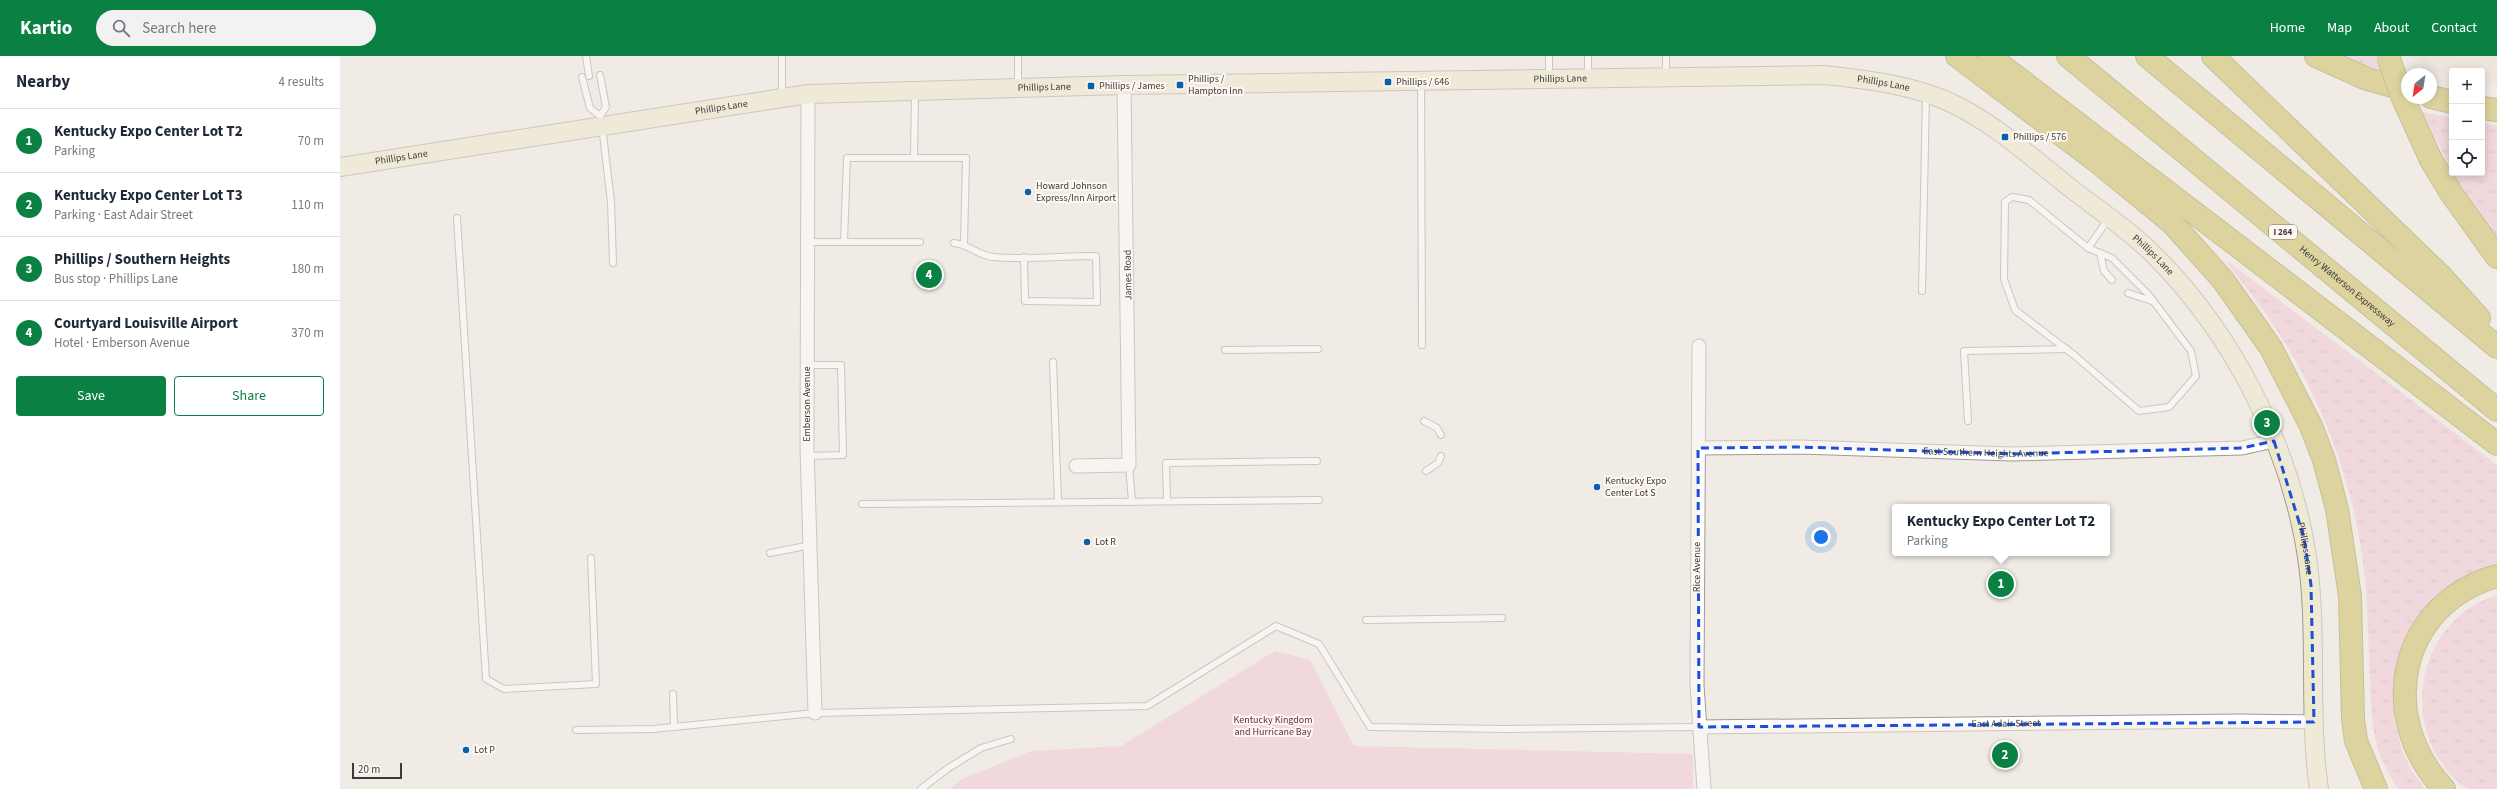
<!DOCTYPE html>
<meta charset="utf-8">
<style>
:root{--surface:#fff;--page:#f2f2f3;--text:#1f2937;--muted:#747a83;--line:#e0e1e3;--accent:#0b8043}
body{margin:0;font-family:"Source Sans 3",sans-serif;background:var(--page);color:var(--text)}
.controls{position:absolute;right:12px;top:12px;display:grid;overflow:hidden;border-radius:4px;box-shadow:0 2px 10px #0003}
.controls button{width:36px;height:36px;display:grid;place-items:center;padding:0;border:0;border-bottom:1px solid var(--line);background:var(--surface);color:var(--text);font:20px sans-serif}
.compass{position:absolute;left:2061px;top:12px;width:36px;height:36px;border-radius:50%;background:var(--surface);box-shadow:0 2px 10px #0003;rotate:210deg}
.scale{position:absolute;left:12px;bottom:10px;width:50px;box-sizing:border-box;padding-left:4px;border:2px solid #3d3b39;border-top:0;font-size:11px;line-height:14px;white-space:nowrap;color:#3d3b39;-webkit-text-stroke:3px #fff8f2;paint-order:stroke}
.you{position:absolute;left:1481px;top:481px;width:14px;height:14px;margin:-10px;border:3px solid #fff;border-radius:50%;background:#1a73e8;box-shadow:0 0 0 6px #1a73e833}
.badge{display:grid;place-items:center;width:26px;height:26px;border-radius:50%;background:var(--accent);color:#fff;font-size:13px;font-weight:700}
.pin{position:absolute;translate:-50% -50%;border:2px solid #fff;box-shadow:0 1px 4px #0006}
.popup{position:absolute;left:1552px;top:448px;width:218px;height:52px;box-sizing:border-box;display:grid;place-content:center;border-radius:4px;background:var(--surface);filter:drop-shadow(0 1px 3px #0005);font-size:13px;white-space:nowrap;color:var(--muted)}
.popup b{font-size:15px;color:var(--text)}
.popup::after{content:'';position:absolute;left:50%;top:100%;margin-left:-8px;border:8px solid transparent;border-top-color:var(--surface)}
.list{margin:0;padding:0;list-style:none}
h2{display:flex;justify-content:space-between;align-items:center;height:52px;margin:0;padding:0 16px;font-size:17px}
h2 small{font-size:13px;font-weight:400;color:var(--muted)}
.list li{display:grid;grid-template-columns:26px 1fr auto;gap:12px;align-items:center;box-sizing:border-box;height:64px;padding:0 16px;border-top:1px solid var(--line)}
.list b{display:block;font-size:15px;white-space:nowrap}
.list p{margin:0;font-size:13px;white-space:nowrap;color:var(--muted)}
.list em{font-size:13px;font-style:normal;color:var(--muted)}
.actions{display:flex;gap:8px;padding:12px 16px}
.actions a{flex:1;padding:9px 0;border:1px solid var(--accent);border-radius:4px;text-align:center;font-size:14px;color:var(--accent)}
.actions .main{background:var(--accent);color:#fff}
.icon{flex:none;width:22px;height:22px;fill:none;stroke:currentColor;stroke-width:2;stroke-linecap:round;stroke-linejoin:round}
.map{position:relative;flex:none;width:2157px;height:733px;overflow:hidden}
header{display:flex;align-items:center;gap:24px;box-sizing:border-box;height:56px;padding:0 20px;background:var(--accent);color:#fff}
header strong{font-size:19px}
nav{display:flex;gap:22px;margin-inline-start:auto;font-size:14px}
.search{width:280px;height:36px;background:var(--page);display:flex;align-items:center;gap:10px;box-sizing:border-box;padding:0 14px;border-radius:22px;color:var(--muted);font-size:15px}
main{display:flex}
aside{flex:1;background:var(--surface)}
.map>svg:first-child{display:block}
.built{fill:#ece0d4}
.grass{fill:url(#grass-tufts)}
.park{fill:#f1c1d1}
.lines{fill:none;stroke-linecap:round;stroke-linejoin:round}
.service-casing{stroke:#a09a94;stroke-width:8}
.minor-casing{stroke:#a09a94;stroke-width:15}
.secondary-casing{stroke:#a09a94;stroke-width:20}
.motorway-casing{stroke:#958b42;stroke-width:24}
.service{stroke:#fff;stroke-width:6}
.minor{stroke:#fff;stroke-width:13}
.secondary{stroke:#ede9c8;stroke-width:18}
.motorway{stroke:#c4b647;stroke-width:22}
.motorway-bridge-casing{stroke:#958b42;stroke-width:24;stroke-linecap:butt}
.motorway-bridge{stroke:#c4b647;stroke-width:22}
.marked{fill:none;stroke:#1d4ed8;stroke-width:3;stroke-dasharray:8 5;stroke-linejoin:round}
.poi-dot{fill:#075fad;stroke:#fff8f2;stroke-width:1.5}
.labels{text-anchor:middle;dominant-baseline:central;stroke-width:4;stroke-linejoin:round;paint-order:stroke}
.shield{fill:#fff8f2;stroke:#777470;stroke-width:1}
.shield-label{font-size:9px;font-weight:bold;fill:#3d3b39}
.poi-label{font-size:10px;fill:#3d3b39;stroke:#fff8f2;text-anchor:start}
.street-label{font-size:10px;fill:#3d3b39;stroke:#fff8f2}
.park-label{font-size:10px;fill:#682c44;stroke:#fff8f2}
</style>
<header>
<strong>Kartio</strong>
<div class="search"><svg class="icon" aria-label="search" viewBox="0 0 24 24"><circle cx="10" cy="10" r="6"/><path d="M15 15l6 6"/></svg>Search here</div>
<nav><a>Home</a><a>Map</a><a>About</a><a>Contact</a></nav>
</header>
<main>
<aside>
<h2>Nearby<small>4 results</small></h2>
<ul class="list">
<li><span class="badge">1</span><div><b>Kentucky Expo Center Lot T2</b><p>Parking</p></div><em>70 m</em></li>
<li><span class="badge">2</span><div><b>Kentucky Expo Center Lot T3</b><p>Parking · East Adair Street</p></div><em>110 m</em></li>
<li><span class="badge">3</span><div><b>Phillips / Southern Heights</b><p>Bus stop · Phillips Lane</p></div><em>180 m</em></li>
<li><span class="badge">4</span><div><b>Courtyard Louisville Airport</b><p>Hotel · Emberson Avenue</p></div><em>370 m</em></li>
</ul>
<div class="actions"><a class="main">Save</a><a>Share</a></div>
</aside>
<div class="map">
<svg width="2157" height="733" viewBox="0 0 2157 733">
<defs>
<pattern id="grass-tufts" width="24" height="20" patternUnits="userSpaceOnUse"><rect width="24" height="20" fill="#f1c1d1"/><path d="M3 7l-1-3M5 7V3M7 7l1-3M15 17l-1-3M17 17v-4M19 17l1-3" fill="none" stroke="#c49eab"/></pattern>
</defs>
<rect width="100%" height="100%" fill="#f1ebe5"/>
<path class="built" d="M 2070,0 L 2157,0 L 2157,29 L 2142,30 L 2142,15 L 2112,15 L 2112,23 Z"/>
<g class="grass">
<path d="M 2003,0 L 2038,0 L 2041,15 Z"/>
<path d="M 2082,56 L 2112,62 L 2112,115 Z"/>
<path d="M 2142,67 L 2157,70 L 2157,183 L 2125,138 L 2113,117 L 2142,117 Z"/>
<path d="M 1889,206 L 2157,409 L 2157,510 L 2114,529 L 2053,637 L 2055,667 L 2062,695 L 2070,712 L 2085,733 L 2058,733 C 2049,718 2040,704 2036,687 C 2031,665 2031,643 2030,621 C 2028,583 2028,545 2023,506 C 2012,420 1978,333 1928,261 C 1916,243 1901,226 1888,208 Z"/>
<path d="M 2157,539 L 2157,733 C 2149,733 2137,733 2130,733 C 2120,730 2108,716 2103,709 C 2060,651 2086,560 2157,539 Z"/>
</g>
<path class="park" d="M 935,595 L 970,604 L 1014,690 L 1353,698 L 1353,733 L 610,733 L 624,722 L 691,695 L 781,690 Z"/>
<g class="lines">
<defs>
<g id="service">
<path d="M 246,0 L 249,20"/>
<path d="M 442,0 L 442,41"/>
<path d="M 678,0 L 678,30"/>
<path d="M 1209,0 L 1209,21"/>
<path d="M 1248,0 L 1248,20"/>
<path d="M 260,19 L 266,51 L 260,60"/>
<path d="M 1326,19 L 1326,0"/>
<path d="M 242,21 L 250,52 L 260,60 L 262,70 L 271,146 L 273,207"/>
<path d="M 1081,26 L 1082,289"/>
<path d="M 574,102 L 575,36"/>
<path d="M 117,162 L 146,623 L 164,633 L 256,628 L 251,502"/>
<path d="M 468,186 L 580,186"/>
<path d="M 504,186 L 507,102 L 626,102 L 624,188"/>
<path d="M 614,187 C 629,188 640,201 654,201 C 687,204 722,200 756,200 L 757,246 L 685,245 L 684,201"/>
<path d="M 1748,192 L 1772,202 L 1808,238 L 1851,295 L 1856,320 L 1829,351 L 1799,355 L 1734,299 L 1675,254 L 1664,223 L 1665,146 L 1672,141 L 1689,144 L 1748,192 L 1769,162"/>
<path d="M 1760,197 L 1764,215 L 1772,224"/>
<path d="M 1582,235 L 1586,39"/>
<path d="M 1788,237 L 1812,245"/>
<path d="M 885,294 L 978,293"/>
<path d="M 713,306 L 718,446"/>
<path d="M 1084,365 L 1097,372 L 1101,379"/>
<path d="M 1628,365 L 1624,295 L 1727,293"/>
<path d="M 467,400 L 503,399 L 501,309 L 467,309"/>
<path d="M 789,409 L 792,446"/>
<path d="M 1086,415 L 1098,407 L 1101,400"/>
<path d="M 827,445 L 826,407 L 977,405"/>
<path d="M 522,448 L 979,444"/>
<path d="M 430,497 L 471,489"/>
<path d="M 1026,564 L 1162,562"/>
<path d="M 333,638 L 334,671"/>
<path d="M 236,674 L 313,673 L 475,657 L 807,650 L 936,570 L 979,588 L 1030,671 L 1165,673 L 1359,671"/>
<path d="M 581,733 L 607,713 L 641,692 L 671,683"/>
</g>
<g id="minor">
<path d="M 468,38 L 467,391 L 475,657"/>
<path d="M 1359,290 L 1357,629 L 1364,733"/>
<path id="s1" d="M 1358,392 L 1460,391 L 1672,398 L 1902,392 L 1934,385"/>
<path d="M 736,410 L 789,409 L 784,29"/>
<path id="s2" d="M 1359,671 L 1901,665 L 1974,666"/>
</g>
<g id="secondary">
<path id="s3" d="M 0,111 L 468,38 L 784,29 L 1485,19 C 1527,24 1568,28 1607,45 C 1652,65 1691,101 1729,131 C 1760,155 1792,176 1819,204 C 1892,279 1944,380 1964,483 C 1980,565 1967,650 1979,733"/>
</g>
<g id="motorway">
<path d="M 1617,0 L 1759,107 L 1832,167 L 1883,224 L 1931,292 L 1971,370 L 1984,404 L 1997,453 L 2010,540 L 2013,663 L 2016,685 L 2036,733"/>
<path d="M 1649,0 L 2157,388"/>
<path id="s4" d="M 1728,0 L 2157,354"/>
<path d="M 1807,0 L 2157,291"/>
<path d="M 1873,0 L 2102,221 L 2139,262"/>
<path d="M 1976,0 L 2027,23 L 2067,34"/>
<path d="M 2091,41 L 2112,46"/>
<path d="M 2142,52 L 2157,54"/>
<path d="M 2091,104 L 2111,137 L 2157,201"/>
<path d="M 2104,733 C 2036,661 2058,548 2157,520"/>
</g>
</defs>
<use href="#service" class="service-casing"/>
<use href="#minor" class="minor-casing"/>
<use href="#secondary" class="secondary-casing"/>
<use href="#motorway" class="motorway-casing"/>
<use href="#service" class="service"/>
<use href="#minor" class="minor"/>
<use href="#secondary" class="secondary"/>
<use href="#motorway" class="motorway"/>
<defs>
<path id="motorway-bridge" d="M 2048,0 L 2062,40 L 2091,104"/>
</defs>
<use href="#motorway-bridge" class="motorway-bridge-casing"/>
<use href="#motorway-bridge" class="motorway-bridge"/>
</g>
<path d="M0 0H2157V733H0ZM 1934,385 L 1964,482 L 1971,529 L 1974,666 L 1359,671 L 1358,392 L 1460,391 L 1672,398 L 1902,392 Z" fill="#f1ebe5" fill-opacity=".55" fill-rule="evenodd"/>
<path class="marked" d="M 1934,385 L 1964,482 L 1971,529 L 1974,666 L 1359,671 L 1358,392 L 1460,391 L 1672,398 L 1902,392 Z"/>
<g class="poi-dot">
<rect x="1044" y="22" width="8" height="8" rx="2"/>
<rect x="836" y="25" width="8" height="8" rx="2"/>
<rect x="747" y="26" width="8" height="8" rx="2"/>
<rect x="1661" y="77" width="8" height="8" rx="2"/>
<circle cx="688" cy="136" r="4"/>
<circle cx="1257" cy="431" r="4"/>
<circle cx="747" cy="486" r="4"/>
<circle cx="126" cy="694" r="4"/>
</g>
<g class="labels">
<rect class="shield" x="1929" y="169" width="28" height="14" rx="3"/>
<g class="shield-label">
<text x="1943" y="176">I 264</text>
</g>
<g class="poi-label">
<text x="848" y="23">Phillips /<tspan x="848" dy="12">Hampton Inn</tspan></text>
<text x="1056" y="26">Phillips / 646</text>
<text x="759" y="30">Phillips / James</text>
<text x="1673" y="81">Phillips / 576</text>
<text x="696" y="130">Howard Johnson<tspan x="696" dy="12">Express/Inn Airport</tspan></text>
<text x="1265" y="425">Kentucky Expo<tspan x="1265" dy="12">Center Lot S</tspan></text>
<text x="755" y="486">Lot R</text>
<text x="134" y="694">Lot P</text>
</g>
<g class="street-label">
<text stroke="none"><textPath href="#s3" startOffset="1226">Phillips Lane</textPath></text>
<text stroke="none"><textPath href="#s3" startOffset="1550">Phillips Lane</textPath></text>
<text stroke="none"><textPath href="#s3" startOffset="710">Phillips Lane</textPath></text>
<text stroke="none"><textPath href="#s3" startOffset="386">Phillips Lane</textPath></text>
<text stroke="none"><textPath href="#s3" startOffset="62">Phillips Lane</textPath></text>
<text stroke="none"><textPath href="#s3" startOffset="1874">Phillips Lane</textPath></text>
<text transform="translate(788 219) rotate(-91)">James Road</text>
<text stroke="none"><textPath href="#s4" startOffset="362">Henry Watterson Expressway</textPath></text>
<text transform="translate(467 348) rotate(-90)">Emberson Avenue</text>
<text stroke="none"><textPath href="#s1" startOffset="288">East Southern Heights Avenue</textPath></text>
<text stroke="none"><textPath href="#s3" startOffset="2210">Phillips Lane</textPath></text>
<text transform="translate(1357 511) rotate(-90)">Rice Avenue</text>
<text stroke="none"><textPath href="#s2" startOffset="307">East Adair Street</textPath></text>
</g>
<g class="park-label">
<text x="933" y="664">Kentucky Kingdom<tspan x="933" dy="12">and Hurricane Bay</tspan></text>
</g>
</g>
</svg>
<div class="controls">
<button>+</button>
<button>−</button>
<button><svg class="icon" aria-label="locate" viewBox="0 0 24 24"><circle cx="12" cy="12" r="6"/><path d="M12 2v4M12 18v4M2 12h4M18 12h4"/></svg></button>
</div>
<svg class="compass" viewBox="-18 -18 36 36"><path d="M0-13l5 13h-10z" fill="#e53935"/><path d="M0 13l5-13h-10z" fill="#747a83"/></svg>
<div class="scale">20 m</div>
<div class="you"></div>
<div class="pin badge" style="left:1661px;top:528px">1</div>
<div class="popup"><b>Kentucky Expo Center Lot T2</b>Parking</div>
<div class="pin badge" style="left:1665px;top:699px">2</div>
<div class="pin badge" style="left:1927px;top:367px">3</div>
<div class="pin badge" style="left:589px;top:219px">4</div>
</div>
</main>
